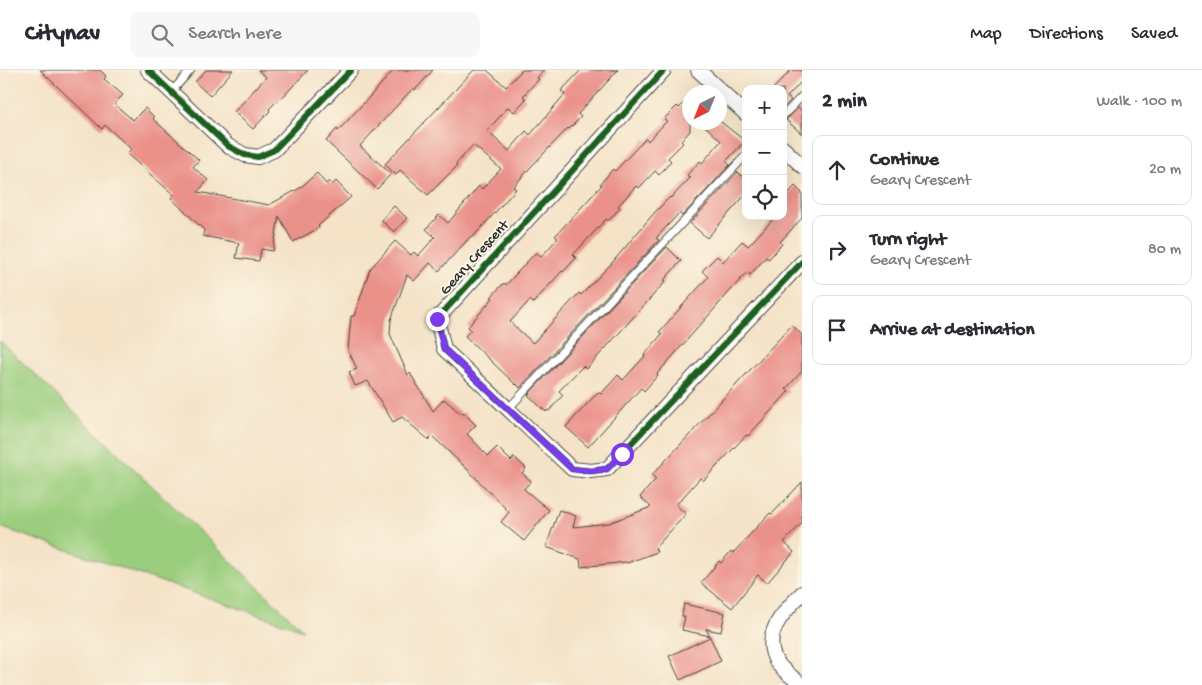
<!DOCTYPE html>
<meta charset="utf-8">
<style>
:root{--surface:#fff;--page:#f7f7f7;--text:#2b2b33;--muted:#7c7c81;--line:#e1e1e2}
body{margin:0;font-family:"Gochi Hand",sans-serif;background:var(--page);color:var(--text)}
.controls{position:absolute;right:15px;top:15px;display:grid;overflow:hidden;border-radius:10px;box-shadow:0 5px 20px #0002}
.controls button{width:45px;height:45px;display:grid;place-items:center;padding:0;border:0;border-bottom:1px solid var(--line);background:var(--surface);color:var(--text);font:25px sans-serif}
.compass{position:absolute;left:682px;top:15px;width:45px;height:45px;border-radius:50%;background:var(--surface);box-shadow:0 5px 20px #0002;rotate:223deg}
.stop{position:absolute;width:15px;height:15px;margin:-11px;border:4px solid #7c3aed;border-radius:50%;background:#fff}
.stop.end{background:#7c3aed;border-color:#fff;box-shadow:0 1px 5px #0008}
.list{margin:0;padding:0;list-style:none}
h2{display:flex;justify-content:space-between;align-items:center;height:65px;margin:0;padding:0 20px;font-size:21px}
h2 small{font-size:16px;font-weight:400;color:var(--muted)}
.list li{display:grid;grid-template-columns:32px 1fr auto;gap:15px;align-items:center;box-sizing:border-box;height:70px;margin:0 10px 10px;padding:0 10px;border:1px solid var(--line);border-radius:10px}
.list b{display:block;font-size:19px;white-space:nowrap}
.list p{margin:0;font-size:16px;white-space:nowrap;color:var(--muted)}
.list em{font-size:16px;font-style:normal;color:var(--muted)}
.icon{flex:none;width:28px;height:28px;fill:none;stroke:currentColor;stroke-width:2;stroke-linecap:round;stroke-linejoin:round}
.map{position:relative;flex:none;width:802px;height:615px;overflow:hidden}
header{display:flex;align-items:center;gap:30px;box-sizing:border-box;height:70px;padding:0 25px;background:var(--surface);border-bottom:1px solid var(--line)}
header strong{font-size:24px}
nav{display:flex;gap:28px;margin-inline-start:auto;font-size:18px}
.search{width:350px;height:45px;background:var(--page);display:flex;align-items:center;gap:12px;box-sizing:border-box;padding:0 18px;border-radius:10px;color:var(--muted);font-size:19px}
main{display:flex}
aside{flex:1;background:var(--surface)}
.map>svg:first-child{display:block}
.green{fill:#9acd7d;stroke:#627c54}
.building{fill:#ea918a}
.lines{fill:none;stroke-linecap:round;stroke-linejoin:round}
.lane-casing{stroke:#494742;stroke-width:9}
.street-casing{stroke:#494742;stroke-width:16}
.lane{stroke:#fff;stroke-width:7}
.street{stroke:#fff;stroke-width:14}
.cycleway-casing{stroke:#fcf5e5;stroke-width:9}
.cycleway{stroke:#1b5e20;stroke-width:6}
.route{stroke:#7c3aed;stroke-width:6}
.labels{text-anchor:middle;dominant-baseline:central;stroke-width:4;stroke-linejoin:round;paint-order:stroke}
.street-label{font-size:15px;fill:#2b2b2b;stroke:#fcf5e5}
</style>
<header>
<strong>Citynav</strong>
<div class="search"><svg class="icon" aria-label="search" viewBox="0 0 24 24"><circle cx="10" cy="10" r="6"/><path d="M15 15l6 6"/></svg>Search here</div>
<nav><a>Map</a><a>Directions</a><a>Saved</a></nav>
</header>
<main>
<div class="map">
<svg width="802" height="615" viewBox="0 0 802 615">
<rect width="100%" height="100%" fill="#fcf5e5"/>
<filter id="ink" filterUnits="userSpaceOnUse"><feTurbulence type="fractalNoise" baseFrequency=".02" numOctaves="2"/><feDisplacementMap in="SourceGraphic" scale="10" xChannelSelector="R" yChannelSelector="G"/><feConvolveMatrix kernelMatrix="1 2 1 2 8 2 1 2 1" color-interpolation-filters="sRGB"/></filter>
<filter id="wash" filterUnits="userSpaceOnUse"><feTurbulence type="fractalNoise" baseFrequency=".0096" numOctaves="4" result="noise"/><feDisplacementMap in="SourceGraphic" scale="20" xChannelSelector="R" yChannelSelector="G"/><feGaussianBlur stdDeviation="1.12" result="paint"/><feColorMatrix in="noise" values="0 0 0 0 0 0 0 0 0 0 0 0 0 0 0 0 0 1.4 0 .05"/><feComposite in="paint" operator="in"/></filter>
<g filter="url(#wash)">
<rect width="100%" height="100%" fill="#f4e3c7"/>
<path class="green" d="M 0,271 L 303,560 L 0,457 Z"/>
<g id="blocks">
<g class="building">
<path d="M 40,0 L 100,0 L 106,6 L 104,9 L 123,25 L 114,34 L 133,50 L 145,38 L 154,47 L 153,49 L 199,90 L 193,97 L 208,110 L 198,122 L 269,135 L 300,118 L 317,103 L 326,114 L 329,111 L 332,115 L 336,111 L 351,127 L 318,156 L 319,158 L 293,172 L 279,146 L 273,181 L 261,179 L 259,191 L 236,188 L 239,173 L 203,166 L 204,160 L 171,128 L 174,125 L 127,84 L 131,79 L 105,55 L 102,59 Z"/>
<path d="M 206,0 L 233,0 L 210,26 L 195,12 Z"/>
<path d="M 258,0 L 308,0 L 279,31 L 278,30 L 269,39 L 270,41 L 253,59 L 234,42 L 266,7 Z"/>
<path d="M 394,0 L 433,0 L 415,20 L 413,18 L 360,76 L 391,104 L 377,119 L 326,71 L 337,59 L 338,61 Z"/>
<path d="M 474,0 L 487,0 L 506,17 L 522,0 L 544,0 L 537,8 L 539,9 L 523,26 L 526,29 L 514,42 L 508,37 L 488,60 L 488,62 L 509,81 L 526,61 L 530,65 L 565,24 L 561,21 L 581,0 L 618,0 L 578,44 L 581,47 L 569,59 L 568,58 L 529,99 L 513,117 L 516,119 L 501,136 L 473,167 L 471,166 L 439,201 L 430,193 L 414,211 L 407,205 L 391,250 L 390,264 L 408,305 L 410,303 L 433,341 L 444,329 L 461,344 L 463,342 L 476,355 L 467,364 L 488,386 L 497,377 L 511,391 L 514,387 L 526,398 L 522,403 L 531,411 L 524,419 L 549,440 L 524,471 L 501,452 L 509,442 L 463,395 L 432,366 L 429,370 L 402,347 L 393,352 L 368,311 L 355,316 L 349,302 L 357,299 L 348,280 L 351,246 L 354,246 L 370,199 L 395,171 L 411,185 L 414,182 L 418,186 L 435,167 L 426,159 L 439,145 L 448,153 L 479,116 L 482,119 L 501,99 L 473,75 L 456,94 L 457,96 L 428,125 L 400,100 L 396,105 L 385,94 Z"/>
<path d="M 791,0 L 802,0 L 802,11 L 787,27 L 791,30 L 783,38 L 783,19 L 773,19 Z"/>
<path d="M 690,26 L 690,61 L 681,71 L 683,73 L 668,88 L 671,91 L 659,105 L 655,101 L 639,118 L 636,116 L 618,136 L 620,138 L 608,151 L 606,149 L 573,185 L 576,188 L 563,202 L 562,201 L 533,233 L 530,230 L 510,252 L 533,273 L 579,223 L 581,225 L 611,194 L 655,142 L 670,127 L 671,128 L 690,108 L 687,105 L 700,91 L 702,93 L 721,71 L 701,52 L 721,52 L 745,71 L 726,91 L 730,95 L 682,146 L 679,143 L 656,168 L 659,170 L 520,318 L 517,314 L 516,315 L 465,266 L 471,260 L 468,257 L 493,228 L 491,227 L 504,213 L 506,215 L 536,182 L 541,187 L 558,168 L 555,166 L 602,115 L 600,114 L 613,99 L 615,101 L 646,68 L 648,71 L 667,51 L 664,49 L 677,36 L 679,38 Z"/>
<path d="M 798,38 L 802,41 L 802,64 L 786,50 Z"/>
<path d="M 738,102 L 746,110 L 746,124 L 707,168 L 690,153 Z"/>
<path d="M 795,116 L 802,123 L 802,148 L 780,172 L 782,174 L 769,189 L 766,187 L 750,205 L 747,202 L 657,304 L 658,305 L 644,321 L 641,318 L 588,377 L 566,357 L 598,322 L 601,324 L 618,305 L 623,310 L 645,286 L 644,285 L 662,264 L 659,262 L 708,207 L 702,201 L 717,186 L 723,192 L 742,171 L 748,176 L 776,146 L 783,146 L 783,129 Z"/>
<path d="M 394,136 L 407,148 L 394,162 L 381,150 Z"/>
<path d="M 667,177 L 681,191 L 664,210 L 666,211 L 602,282 L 586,299 L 583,296 L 559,321 L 563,325 L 549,341 L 547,340 L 546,342 L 528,325 Z"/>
<path d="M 792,255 L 802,265 L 802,301 L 786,319 L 789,321 L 748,366 L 746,365 L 703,411 L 700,408 L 676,435 L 686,444 L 655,478 L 657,482 L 627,493 L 626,492 L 581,497 L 580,489 L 546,477 L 559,440 L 576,446 L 573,457 L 609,453 L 651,437 L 640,427 L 656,409 L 652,405 Z"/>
<path d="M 802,412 L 802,453 L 784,472 L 794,482 L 767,513 L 758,505 L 732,538 L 701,513 L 719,491 L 721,493 L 731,481 L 733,483 L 770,443 L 772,444 Z"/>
<path d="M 684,534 L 725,543 L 721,562 L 706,559 L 710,566 L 682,560 L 685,547 L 682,546 Z"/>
<path d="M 710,567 L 721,591 L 680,610 L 669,586 Z"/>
</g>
</g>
</g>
<g filter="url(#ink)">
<use href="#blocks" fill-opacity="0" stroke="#494742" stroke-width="1"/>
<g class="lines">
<defs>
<g id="lane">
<path d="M 171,22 L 191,0"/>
<path d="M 783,46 L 802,26"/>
<path d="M 508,339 L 746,85"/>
</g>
<g id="street">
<path d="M 148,0 L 228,76 L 245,85 L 258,87 L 274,80 L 351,0"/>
<path d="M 664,0 L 437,249 L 444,279 L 572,399 L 591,401 L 607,399 L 802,192"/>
<path d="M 698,0 L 746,44"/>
<path d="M 783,78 L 802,96"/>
<path d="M 802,615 C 794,608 781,600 776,591 C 761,563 785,541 802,523"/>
</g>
</defs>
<use href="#lane" class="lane-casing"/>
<use href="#street" class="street-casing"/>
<use href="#lane" class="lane"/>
<use href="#street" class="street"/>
<defs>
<g id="cycleway">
<path d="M 148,0 L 228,76 L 245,85 L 258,87 L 274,80 L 351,0"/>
<path d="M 664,0 L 437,249 L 444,279 L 572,399 L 591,401 L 607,399 L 802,192"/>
</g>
</defs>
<use href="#cycleway" class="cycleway-casing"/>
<use href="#cycleway" class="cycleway"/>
</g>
</g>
<g class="lines" filter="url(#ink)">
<path class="route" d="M 437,249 L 444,279 L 572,399 L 591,401 L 607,399 L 622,384"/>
</g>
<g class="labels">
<g class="street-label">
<text transform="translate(475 188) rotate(-48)">Geary Crescent</text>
</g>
</g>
</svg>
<div class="controls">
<button>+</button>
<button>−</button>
<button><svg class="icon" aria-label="locate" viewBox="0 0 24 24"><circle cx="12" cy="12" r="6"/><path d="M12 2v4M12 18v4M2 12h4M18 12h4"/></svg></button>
</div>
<svg class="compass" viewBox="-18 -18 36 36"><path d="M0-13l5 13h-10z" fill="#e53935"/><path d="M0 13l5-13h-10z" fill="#7c7c81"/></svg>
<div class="stop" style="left:622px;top:384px"></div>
<div class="stop end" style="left:437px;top:249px"></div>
</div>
<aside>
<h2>2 min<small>Walk · 100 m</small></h2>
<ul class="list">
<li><svg class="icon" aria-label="ahead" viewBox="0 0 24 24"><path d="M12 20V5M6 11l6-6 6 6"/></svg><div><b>Continue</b><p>Geary Crescent</p></div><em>20 m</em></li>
<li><svg class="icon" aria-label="right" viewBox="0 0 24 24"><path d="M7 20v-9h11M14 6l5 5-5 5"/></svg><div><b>Turn right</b><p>Geary Crescent</p></div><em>80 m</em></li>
<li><svg class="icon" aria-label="arrive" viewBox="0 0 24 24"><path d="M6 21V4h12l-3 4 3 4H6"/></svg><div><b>Arrive at destination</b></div></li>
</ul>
</aside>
</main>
